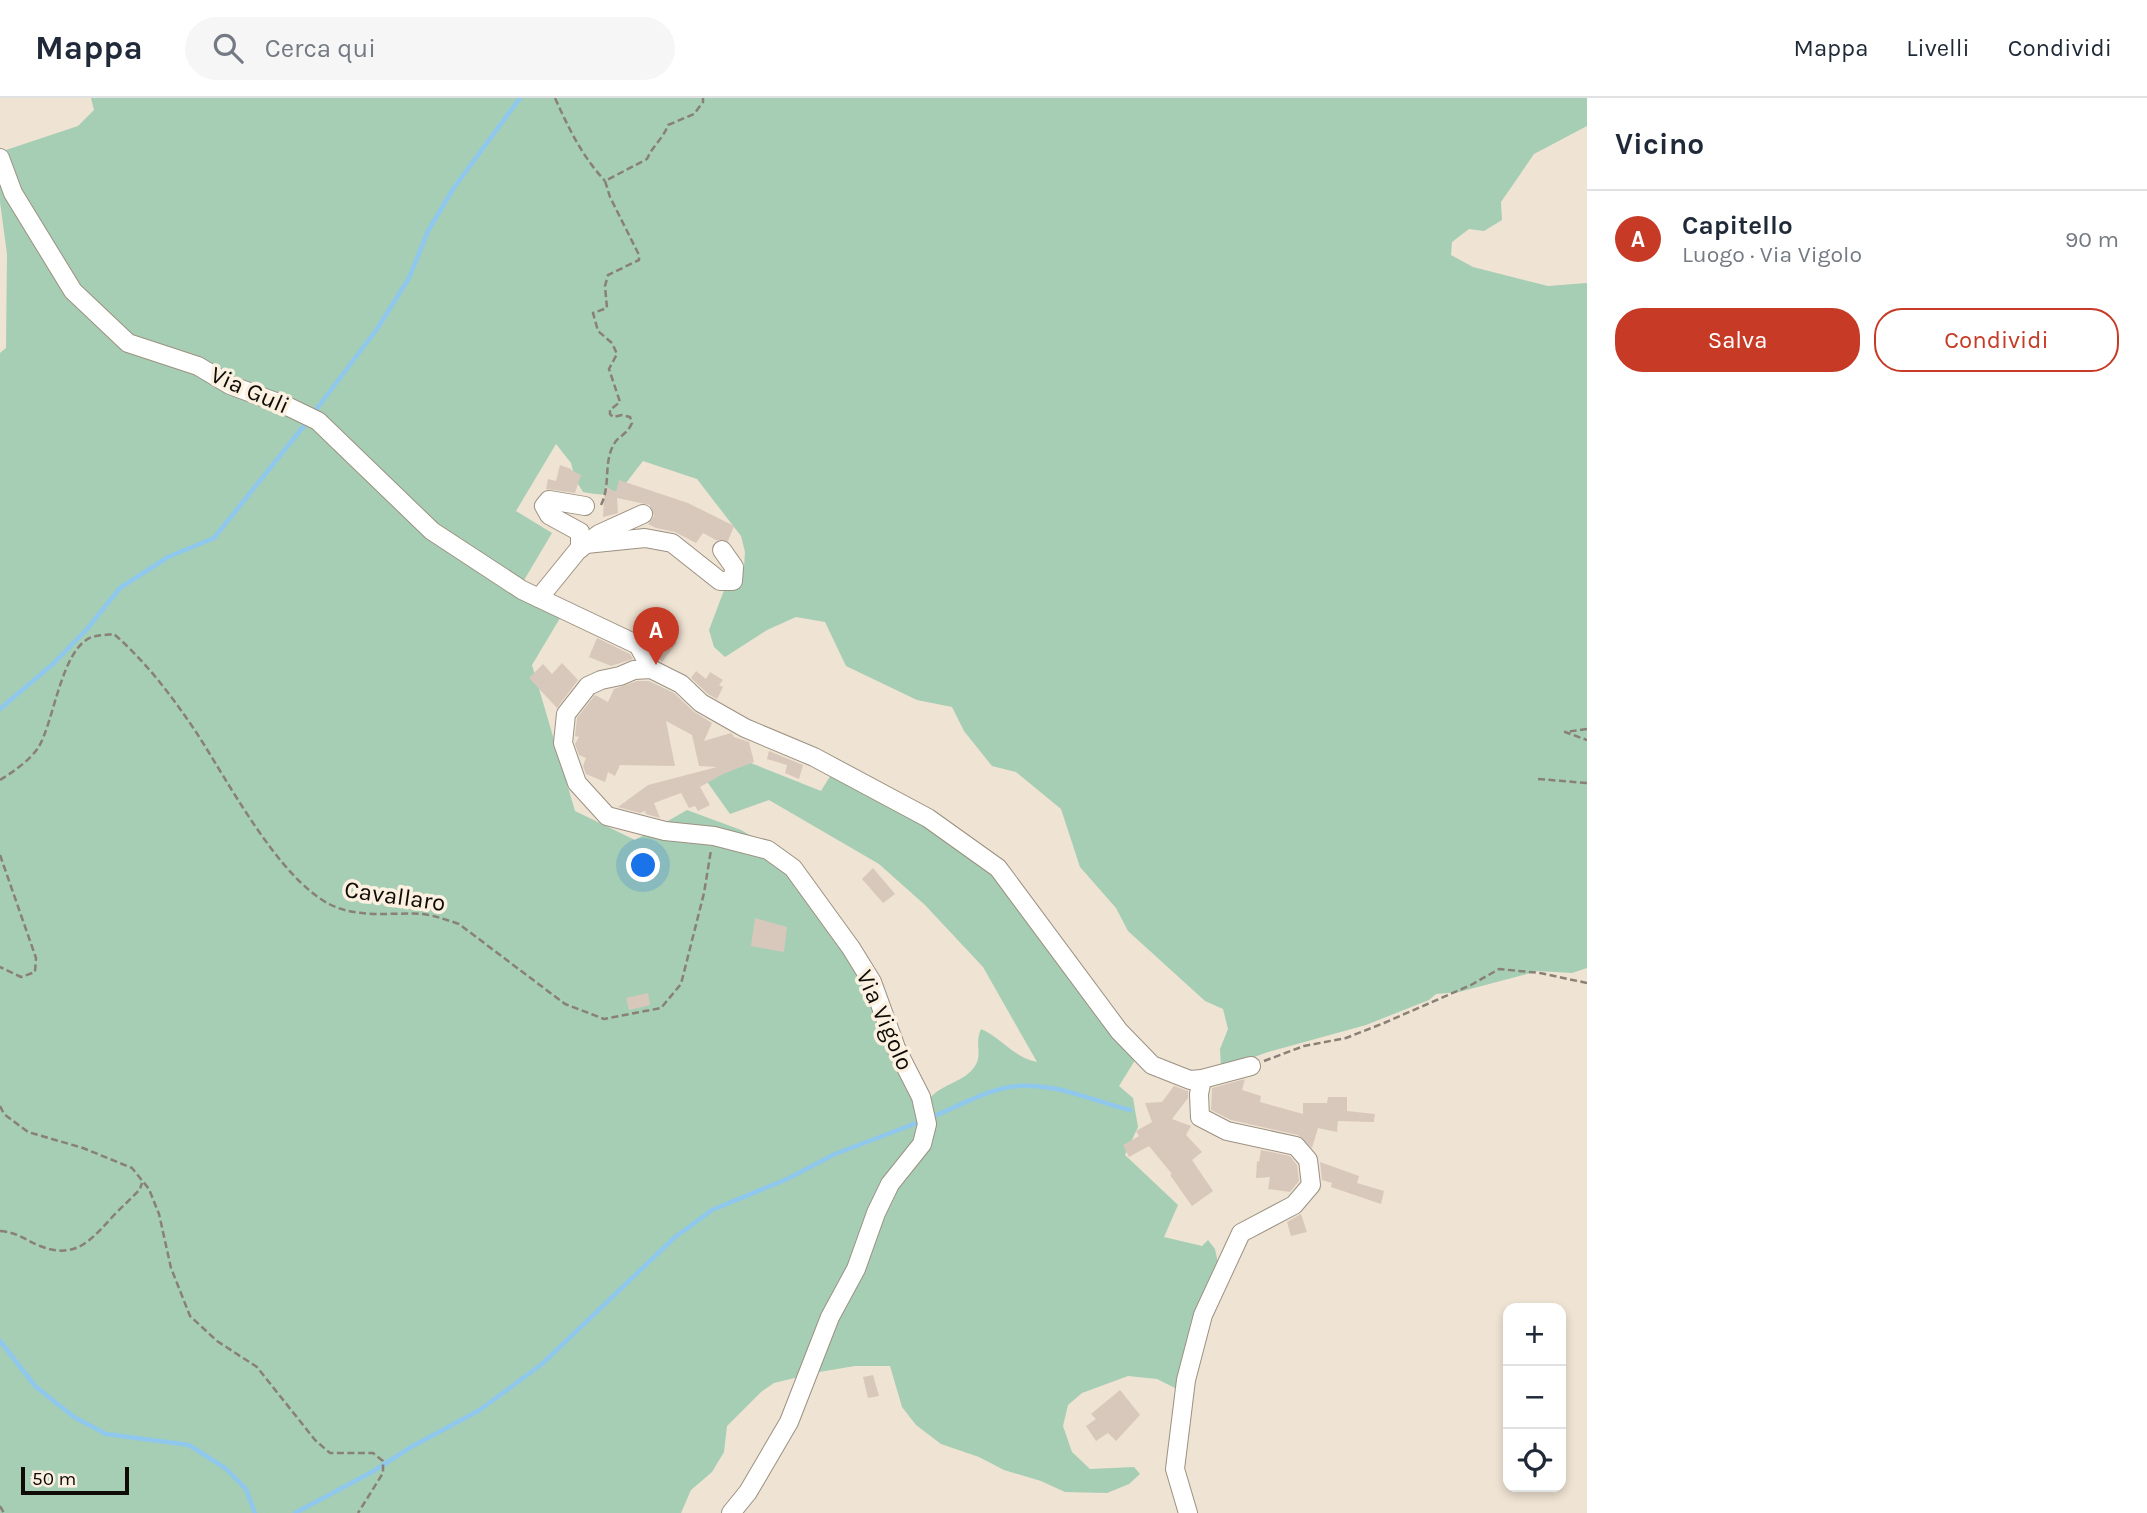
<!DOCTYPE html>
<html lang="it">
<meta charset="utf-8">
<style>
:root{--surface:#fff;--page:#f6f6f7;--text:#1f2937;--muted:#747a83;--line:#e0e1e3;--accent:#c63a26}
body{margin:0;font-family:Karla,sans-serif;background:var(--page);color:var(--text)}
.controls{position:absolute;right:21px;bottom:21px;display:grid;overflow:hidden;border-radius:14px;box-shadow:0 4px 10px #0003}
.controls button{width:63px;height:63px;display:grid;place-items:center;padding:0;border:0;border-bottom:2px solid var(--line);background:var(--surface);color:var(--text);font:35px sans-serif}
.scale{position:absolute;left:21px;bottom:18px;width:108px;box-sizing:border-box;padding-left:7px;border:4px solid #0f0c07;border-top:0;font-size:19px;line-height:24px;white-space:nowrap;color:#0f0c07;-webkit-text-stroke:5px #fcf0e0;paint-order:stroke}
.you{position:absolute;left:644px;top:768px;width:24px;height:24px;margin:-18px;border:5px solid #fff;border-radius:50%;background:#1a73e8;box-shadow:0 0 0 10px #1a73e833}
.badge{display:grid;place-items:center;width:46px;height:46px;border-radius:50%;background:var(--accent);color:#fff;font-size:23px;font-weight:700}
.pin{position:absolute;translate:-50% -58px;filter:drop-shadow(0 2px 4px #0008)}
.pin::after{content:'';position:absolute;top:37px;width:24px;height:21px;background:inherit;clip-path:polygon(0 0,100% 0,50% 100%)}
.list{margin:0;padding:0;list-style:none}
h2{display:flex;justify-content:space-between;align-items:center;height:91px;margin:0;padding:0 28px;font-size:30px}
h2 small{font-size:23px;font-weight:400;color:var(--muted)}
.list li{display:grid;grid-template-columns:46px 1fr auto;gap:21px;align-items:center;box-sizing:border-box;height:98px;padding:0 28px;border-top:2px solid var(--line)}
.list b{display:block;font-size:26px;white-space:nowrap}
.list p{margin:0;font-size:23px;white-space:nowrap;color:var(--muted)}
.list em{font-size:23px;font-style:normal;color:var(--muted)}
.actions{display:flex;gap:14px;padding:21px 28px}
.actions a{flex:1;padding:16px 0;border:2px solid var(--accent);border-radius:28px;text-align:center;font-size:24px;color:var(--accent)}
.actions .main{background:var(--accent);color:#fff}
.icon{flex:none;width:38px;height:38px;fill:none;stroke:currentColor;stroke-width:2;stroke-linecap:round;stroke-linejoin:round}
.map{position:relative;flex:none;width:1587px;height:1415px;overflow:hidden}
header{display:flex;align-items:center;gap:42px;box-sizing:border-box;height:98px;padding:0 35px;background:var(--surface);border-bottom:2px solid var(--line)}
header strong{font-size:33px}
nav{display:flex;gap:38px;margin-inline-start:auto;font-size:24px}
.search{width:490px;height:63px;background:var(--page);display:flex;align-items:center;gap:18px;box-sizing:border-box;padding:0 24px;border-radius:38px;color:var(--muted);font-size:26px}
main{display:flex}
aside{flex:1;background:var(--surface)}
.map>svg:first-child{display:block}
.green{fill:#a5ceb4}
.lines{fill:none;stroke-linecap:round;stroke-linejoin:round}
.stream{stroke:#8fc8ec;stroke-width:4.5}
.building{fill:#d8c8bb}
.minor-casing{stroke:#9c9182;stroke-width:20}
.path{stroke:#898176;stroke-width:2.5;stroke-dasharray:7 3.5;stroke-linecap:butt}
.minor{stroke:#fff;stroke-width:18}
.labels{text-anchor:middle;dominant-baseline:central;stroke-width:7;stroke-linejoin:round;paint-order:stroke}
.street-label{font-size:24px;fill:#0f0c07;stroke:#fcf0e0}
</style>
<header>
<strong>Mappa</strong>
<div class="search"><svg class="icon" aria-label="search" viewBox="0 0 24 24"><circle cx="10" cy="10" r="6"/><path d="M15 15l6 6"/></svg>Cerca qui</div>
<nav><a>Mappa</a><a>Livelli</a><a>Condividi</a></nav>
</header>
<main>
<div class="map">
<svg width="1587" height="1415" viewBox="0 0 1587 1415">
<rect width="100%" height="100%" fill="#efe3d3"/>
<path class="green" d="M 91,0 L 1587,0 L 1587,28 L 1534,56 L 1501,104 L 1502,122 L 1484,133 L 1469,131 L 1452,144 L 1451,157 L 1473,169 L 1548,188 L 1587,185 L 1587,870 L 1572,875 L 1538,873 L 1459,894 L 1436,896 L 1429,902 L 1366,927 L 1268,954 L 1221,971 L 1220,951 L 1228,931 L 1223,911 L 1205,903 L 1128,833 L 1116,810 L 1080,769 L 1061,711 L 1016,674 L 992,668 L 964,633 L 952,609 L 917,602 L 846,568 L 825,524 L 796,519 L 767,532 L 725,559 L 714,549 L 709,532 L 726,487 L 736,480 L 744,469 L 745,454 L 741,438 L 697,381 L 643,363 C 621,390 621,402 583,394 L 575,381 L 571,365 L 556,346 L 516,413 L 552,435 L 520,489 L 563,515 L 532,567 L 575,713 L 635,742 L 687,712 L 741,732 L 797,765 L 829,817 L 893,944 L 930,1000 C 943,985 965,984 975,968 C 983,955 974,947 981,931 C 1002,940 1014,960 1037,964 L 983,869 L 925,807 L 879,766 L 769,702 L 730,716 L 703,678 L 746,663 L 821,693 L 837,667 L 1008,778 L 1142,951 L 1119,988 L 1133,1000 L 1138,1029 L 1125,1057 L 1178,1107 L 1164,1139 L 1202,1148 L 1208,1142 L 1215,1151 L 1219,1170 L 1200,1244 L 1199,1271 L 1190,1285 L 1177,1291 L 1157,1281 L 1128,1278 L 1082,1295 L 1068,1307 L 1063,1328 L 1072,1354 L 1090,1371 L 1134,1369 L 1140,1376 L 1129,1386 L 1107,1395 L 1065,1394 L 1041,1383 L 1004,1372 L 979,1359 L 941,1346 L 916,1327 L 902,1309 L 890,1268 L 855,1268 L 819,1274 L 774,1285 L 761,1294 L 727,1328 L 724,1354 L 712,1374 L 691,1392 L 681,1415 L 0,1415 L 0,255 L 6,250 L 7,156 L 0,104 L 0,54 L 78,28 L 94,12 Z"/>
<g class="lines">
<g class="stream">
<path d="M 312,317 L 377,231 L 409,180 L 428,133 L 453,91 L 520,0"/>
<path d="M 0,611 L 54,565 L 87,531 L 120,490 L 168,459 L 214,440 L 307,324"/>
<path d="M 930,1020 C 957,1009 989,990 1018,988 C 1056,985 1093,1003 1130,1012"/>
<path d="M 0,1243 L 36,1289 L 74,1319 L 106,1336 L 189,1347 L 225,1370 L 246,1391 L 255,1415"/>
<path d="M 295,1415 L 372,1374 L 411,1349 L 478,1313 L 507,1292 L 542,1266 L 674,1140 L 712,1112 L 787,1081 L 835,1056 L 922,1023"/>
</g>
</g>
<g class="building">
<path d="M 560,367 L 571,371 L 571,372 L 581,377 L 575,395 L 546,391 L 548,381 L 556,383 Z"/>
<path d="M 619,382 L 688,405 L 734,428 L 728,443 L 716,442 L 703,435 L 696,445 L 675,434 L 656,430 L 648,426 L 654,418 L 650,407 L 617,400 L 618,415 L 603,419 L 605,388 L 616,394 Z"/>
<path d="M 662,534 L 677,545 L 662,564 L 651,547 Z"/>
<path d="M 597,540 L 630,556 L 633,561 L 611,568 L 589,559 Z"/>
<path d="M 562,565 L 578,582 L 557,610 L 529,580 L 543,566 L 552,576 Z"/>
<path d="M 696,573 L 706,581 L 710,574 L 723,582 L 719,587 L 723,589 L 717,601 L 708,596 L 691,580 Z"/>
<path d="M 637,583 L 649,583 L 674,595 L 693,613 L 712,625 L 704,643 L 731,635 L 734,639 L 749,644 L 754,664 L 723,676 L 700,689 L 710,707 L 698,713 L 695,708 L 689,710 L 681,695 L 654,705 L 660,720 L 646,716 L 645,713 L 640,715 L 618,709 L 648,687 L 717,669 L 699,668 L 692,637 L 666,623 L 675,668 L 620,667 L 615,678 L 608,674 L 605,684 L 586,676 L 583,668 L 586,660 L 579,657 L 575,646 L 579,639 L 575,638 L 577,620 L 595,597 L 608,604 L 614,591 Z"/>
<path d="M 769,653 L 803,667 L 799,681 L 785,675 L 787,667 L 767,661 Z"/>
<path d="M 873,770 L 895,796 L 883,805 L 862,781 Z"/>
<path d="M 755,820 L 787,829 L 784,854 L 751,848 Z"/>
<path d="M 648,895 L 650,907 L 629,912 L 626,900 Z"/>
<path d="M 1245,981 L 1242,992 L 1261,998 L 1260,1004 L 1303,1016 L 1303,1005 L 1327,1005 L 1328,999 L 1347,999 L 1347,1013 L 1375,1016 L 1374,1024 L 1338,1023 L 1337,1034 L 1318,1030 L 1312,1050 L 1298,1037 L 1231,1022 L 1211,1012 L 1212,990 Z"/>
<path d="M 1174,988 L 1188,993 L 1188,1000 L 1172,1021 L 1191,1028 L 1186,1037 L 1202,1054 L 1192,1062 L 1213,1093 L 1192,1108 L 1170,1077 L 1172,1076 L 1149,1048 L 1129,1059 L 1123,1047 L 1139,1038 L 1136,1033 L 1152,1024 L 1145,1005 L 1162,1004 Z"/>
<path d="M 1261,1052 L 1290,1058 L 1297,1067 L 1299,1083 L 1290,1094 L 1268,1091 L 1270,1079 L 1256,1080 L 1257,1063 L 1259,1064 Z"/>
<path d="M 1320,1064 L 1359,1078 L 1357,1085 L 1384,1093 L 1381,1106 L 1331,1089 L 1332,1085 L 1322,1082 Z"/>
<path d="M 1301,1116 L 1307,1134 L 1291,1138 L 1287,1124 Z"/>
<path d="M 873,1277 L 879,1298 L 868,1300 L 863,1279 Z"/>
<path d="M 1120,1292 L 1140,1317 L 1116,1343 L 1108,1335 L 1096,1343 L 1086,1328 L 1096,1321 L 1091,1316 Z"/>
</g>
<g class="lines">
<defs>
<g id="minor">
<path d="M 0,60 L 13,95 L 73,193 L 128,245 L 198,268 L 230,287 L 289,309 L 318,323 L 432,433 L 522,492 L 638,547 L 651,571"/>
<path d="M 586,446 L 645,440 L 672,445 L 720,483 L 733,483 L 734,469 L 722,452"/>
<path d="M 580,451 L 580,434 L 549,417 L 544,408 L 549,402 L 585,408"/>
<path d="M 539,500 L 578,452 L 599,436 L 643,416"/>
<path d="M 731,1415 L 748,1394 L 789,1324 L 830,1219 L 856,1171 L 876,1115 L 890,1086 L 922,1046 L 927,1026 L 921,999 L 896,950 L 872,884 L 851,850 L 793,770 L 768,752 L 714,738 L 665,733 L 607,718 L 577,685 L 563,645 L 566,616 L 588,588 L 601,582 L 620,578 L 634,572 L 651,571 L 681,586 L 701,605 L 745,630 L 814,659 L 928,720 L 998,770 L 1119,933 L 1152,967 L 1190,982 L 1202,981 L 1251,968"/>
<path d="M 1188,1415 L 1175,1371 L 1186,1282 L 1203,1217 L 1241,1135 L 1294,1107 L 1311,1087 L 1308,1062 L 1296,1048 L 1227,1033 L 1200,1019 L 1199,996 L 1202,981"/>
</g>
</defs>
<use href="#minor" class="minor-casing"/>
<g class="path">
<path d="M 555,0 C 569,31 582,58 605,83"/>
<path d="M 601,407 C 611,387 603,365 614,346 C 619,337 626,338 632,325 L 630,319 L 622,317 L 613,319 L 610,316 L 610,312 L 620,304 L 609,271 L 617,256 L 612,245 L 598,233 L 593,215 L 607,210 L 605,188 L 608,177 L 639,162 L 639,157 L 610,99 L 605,83 L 647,61 C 653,47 663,41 668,27 L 694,16 L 703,4 L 703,0"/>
<path d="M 1587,631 L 1565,634 L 1587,642"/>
<path d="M 1538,681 L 1587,685"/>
<path d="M 0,682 C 13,674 29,663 38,650 C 54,625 61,550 92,539 C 99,537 107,537 114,536 C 146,564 172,598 196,634 C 228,683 277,778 329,806 C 358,821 392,814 423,816 C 436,818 447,822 459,826 L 565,906 L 604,921 L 661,910 L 681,886 L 704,795 L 711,752"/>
<path d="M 0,757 L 36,860 L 35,874 L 21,879 L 0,869"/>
<path d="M 1264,963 L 1304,948 L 1346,940 L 1384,925 L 1471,887 L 1499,871 L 1540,875 L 1587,885"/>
<path d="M 0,1008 L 4,1016 L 28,1034 L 83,1050 L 132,1070 L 149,1091 L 159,1116 L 171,1170 L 190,1218 L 217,1243 L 257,1269 L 315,1342 L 330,1355 L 373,1355 L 383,1363 L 383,1375 L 358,1415"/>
<path d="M 0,1133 C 17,1134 25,1142 40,1148 C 78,1163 93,1139 117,1114 C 125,1106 133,1099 140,1091 L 142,1085"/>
<path d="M 0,1408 L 4,1415"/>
</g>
<use href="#minor" class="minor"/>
</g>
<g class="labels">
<g class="street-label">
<text transform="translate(250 292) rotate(24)">Via Guli</text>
<text transform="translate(395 798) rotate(8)">Cavallaro</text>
<text transform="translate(885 922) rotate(66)">Via Vigolo</text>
</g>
</g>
</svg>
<div class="controls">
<button>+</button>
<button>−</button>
<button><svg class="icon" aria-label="locate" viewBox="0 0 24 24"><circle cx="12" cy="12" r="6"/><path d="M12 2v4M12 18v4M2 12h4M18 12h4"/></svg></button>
</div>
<div class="scale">50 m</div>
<div class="you"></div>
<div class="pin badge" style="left:656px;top:567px">A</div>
</div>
<aside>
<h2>Vicino<small></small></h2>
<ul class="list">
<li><span class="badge">A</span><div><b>Capitello</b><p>Luogo · Via Vigolo</p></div><em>90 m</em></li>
</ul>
<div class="actions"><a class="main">Salva</a><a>Condividi</a></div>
</aside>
</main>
